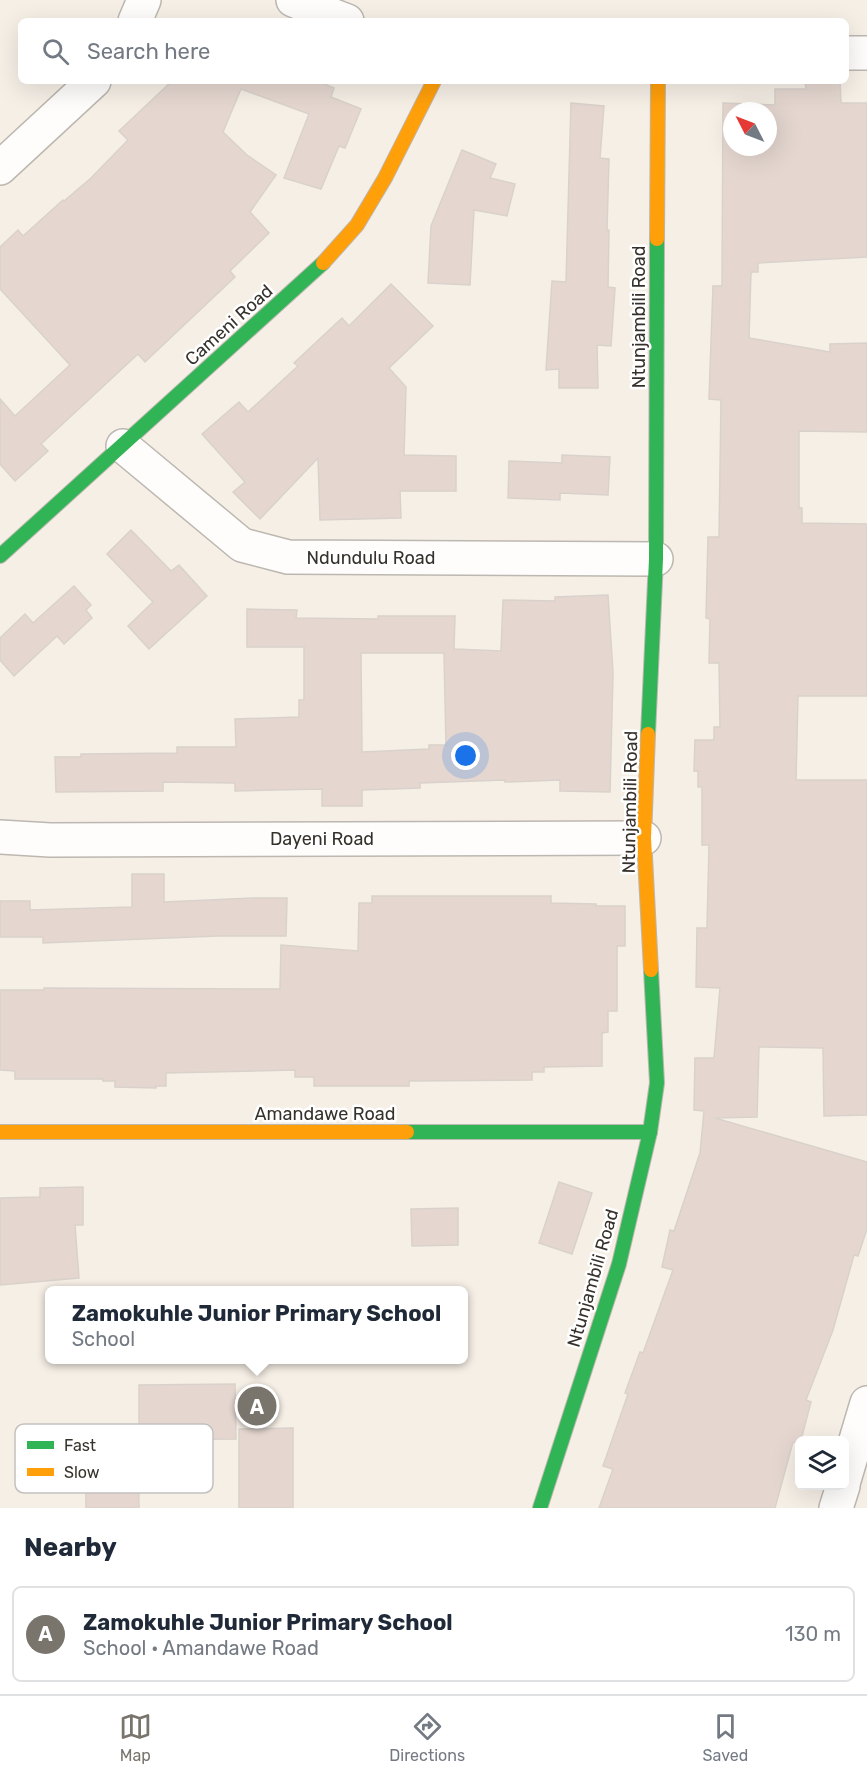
<!DOCTYPE html>
<meta charset="utf-8">
<style>
:root{--surface:#fff;--page:#f6f6f7;--text:#1f2937;--muted:#747a83;--line:#e0e1e3;--accent:#79746c}
body{margin:0;font-family:Rubik,sans-serif;background:var(--page);color:var(--text)}
.controls{position:absolute;right:18px;bottom:18px;display:grid;overflow:hidden;border-radius:9px;box-shadow:0 6px 24px #0002}
.controls button{width:54px;height:54px;display:grid;place-items:center;padding:0;border:0;border-bottom:2px solid var(--line);background:var(--surface);color:var(--text);font:30px sans-serif}
.compass{position:absolute;left:723px;top:102px;width:54px;height:54px;border-radius:50%;background:var(--surface);box-shadow:0 6px 24px #0002;rotate:312deg}
.you{position:absolute;left:466px;top:756px;width:21px;height:21px;margin:-15px;border:4px solid #fff;border-radius:50%;background:#1a73e8;box-shadow:0 0 0 9px #1a73e833}
.badge{display:grid;place-items:center;width:39px;height:39px;border-radius:50%;background:var(--accent);color:#fff;font-size:20px;font-weight:700}
.pin{position:absolute;translate:-50% -50%;border:3px solid #fff;box-shadow:0 2px 6px #0006}
.popup{position:absolute;left:45px;top:1286px;width:423px;height:78px;box-sizing:border-box;display:grid;place-content:center;border-radius:9px;background:var(--surface);filter:drop-shadow(0 2px 4px #0005);font-size:20px;white-space:nowrap;color:var(--muted)}
.popup b{font-size:22px;color:var(--text)}
.popup::after{content:'';position:absolute;left:50%;top:100%;margin-left:-12px;border:12px solid transparent;border-top-color:var(--surface)}
.list{margin:0;padding:0;list-style:none}
h2{display:flex;justify-content:space-between;align-items:center;height:78px;margin:0;padding:0 24px;font-size:26px}
h2 small{font-size:20px;font-weight:400;color:var(--muted)}
.list li{display:grid;grid-template-columns:39px 1fr auto;gap:18px;align-items:center;box-sizing:border-box;height:96px;margin:0 12px 12px;padding:0 12px;border:2px solid var(--line);border-radius:9px}
.list b{display:block;font-size:22px;white-space:nowrap}
.list p{margin:0;font-size:20px;white-space:nowrap;color:var(--muted)}
.list em{font-size:20px;font-style:normal;color:var(--muted)}
.icon{flex:none;width:33px;height:33px;fill:none;stroke:currentColor;stroke-width:2;stroke-linecap:round;stroke-linejoin:round}
.map{position:relative;flex:none;width:867px;height:1508px;overflow:hidden}
.search{position:absolute;background:var(--surface);box-shadow:0 6px 24px #0002;left:18px;right:18px;top:18px;height:66px;display:flex;align-items:center;gap:15px;box-sizing:border-box;padding:0 21px;border-radius:9px;color:var(--muted);font-size:22px}
.sheet{height:186px;background:var(--surface)}
nav{display:flex;justify-content:space-around;align-items:center;box-sizing:border-box;height:84px;border-top:2px solid var(--line);background:var(--surface);font-size:16px;color:var(--muted)}
nav a{display:grid;justify-items:center;gap:3px}
nav .on{color:var(--accent)}
.map>svg:first-child{display:block}
.building{fill:#e5d7d0;stroke:#d9d2cc;stroke-width:1.5;fill-rule:evenodd}
.lines{fill:none;stroke-linecap:round;stroke-linejoin:round}
.street-casing{stroke:#bcb7b0;stroke-width:36}
.fast-casing{stroke:#bcb7b0;stroke-width:16}
.slow-casing{stroke:#bcb7b0;stroke-width:16}
.street{stroke:#fefdfb;stroke-width:33}
.fast{stroke:#30b455;stroke-width:14}
.slow{stroke:#ff9f0a;stroke-width:14}
.labels{text-anchor:middle;dominant-baseline:central;stroke-width:5;stroke-linejoin:round;paint-order:stroke}
.street-label{font-size:18px;fill:#36312b;stroke:#fff}
.key{fill:#fff;stroke:#c3c1bf;stroke-width:1.5}
.key-label{font-size:16px;fill:#36312b}
</style>
<div class="map">
<svg width="867" height="1508" viewBox="0 0 867 1508">
<rect width="100%" height="100%" fill="#f6efe6"/>
<g class="building">
<path d="M 172,81 L 317,81 L 334,88 L 331,97 L 361,109 L 345,148 L 339,146 L 321,189 L 284,178 L 309,114 L 241,89 L 223,132 L 247,155 L 276,175 L 250,212 L 269,233 L 230,271 L 235,277 L 145,362 L 138,354 L 41,444 L 48,451 L 15,481 L 0,464 L 0,399 L 15,416 L 70,365 L 0,289 L 0,247 L 18,230 L 23,236 L 63,200 L 64,201 L 91,178 L 128,140 L 119,131 Z"/>
<path d="M 805,81 L 840,81 L 841,103 L 867,103 L 867,257 L 758,263 L 758,272 L 751,272 L 749,338 L 830,352 L 830,344 L 867,343 L 867,432 L 799,431 L 799,508 L 802,508 L 802,523 L 867,524 L 867,696 L 798,696 L 796,780 L 867,780 L 867,1115 L 824,1116 L 823,1048 L 759,1047 L 757,1117 L 715,1118 L 867,1162 L 867,1229 L 858,1256 L 854,1255 L 833,1330 L 806,1400 L 811,1402 L 801,1440 L 800,1444 L 793,1442 L 775,1508 L 599,1508 L 613,1469 L 603,1466 L 628,1394 L 625,1393 L 640,1352 L 643,1353 L 673,1270 L 662,1267 L 670,1230 L 674,1231 L 700,1153 L 704,1111 L 694,1110 L 695,1058 L 714,1058 L 720,988 L 696,987 L 697,928 L 707,928 L 709,845 L 702,845 L 702,787 L 698,787 L 698,771 L 694,771 L 695,740 L 714,740 L 714,727 L 720,727 L 719,663 L 709,663 L 710,619 L 706,618 L 708,537 L 719,537 L 721,400 L 709,399 L 713,286 L 722,286 L 723,103 L 775,105 L 775,89 L 806,89 ZM 732,111 L 768,111 L 768,147 L 732,147 Z"/>
<path d="M 571,103 L 604,106 L 600,158 L 609,159 L 607,230 L 609,230 L 608,287 L 615,288 L 611,346 L 597,345 L 598,388 L 559,388 L 559,369 L 546,370 L 552,281 L 566,282 Z"/>
<path d="M 462,150 L 496,164 L 490,178 L 515,184 L 507,216 L 474,210 L 470,285 L 428,283 L 431,226 Z"/>
<path d="M 391,284 L 433,326 L 389,368 L 406,387 L 404,455 L 456,456 L 456,491 L 400,491 L 401,518 L 320,520 L 318,458 L 260,519 L 233,492 L 245,482 L 202,434 L 239,402 L 248,412 L 298,366 L 294,363 L 342,318 L 349,326 Z"/>
<path d="M 562,455 L 610,457 L 608,495 L 560,493 L 560,500 L 508,498 L 509,461 L 562,463 Z"/>
<path d="M 131,530 L 171,571 L 179,565 L 207,596 L 149,649 L 128,626 L 153,602 L 107,554 Z"/>
<path d="M 74,586 L 91,605 L 86,610 L 92,618 L 64,644 L 57,636 L 14,676 L 0,660 L 0,638 L 25,614 L 33,623 Z"/>
<path d="M 608,595 L 613,673 L 610,792 L 560,791 L 560,780 L 505,782 L 505,780 L 420,783 L 420,788 L 362,790 L 362,806 L 322,806 L 322,789 L 235,791 L 235,783 L 163,782 L 163,791 L 56,792 L 55,757 L 81,757 L 81,754 L 177,753 L 177,747 L 236,747 L 235,719 L 299,717 L 299,700 L 304,700 L 304,647 L 247,647 L 247,609 L 297,610 L 296,618 L 378,619 L 378,616 L 455,616 L 454,649 L 501,651 L 503,600 L 555,601 L 555,597 ZM 361,653 L 444,653 L 446,745 L 429,745 L 429,749 L 362,752 Z"/>
<path d="M 132,874 L 164,874 L 164,902 L 253,898 L 287,898 L 286,936 L 218,936 L 43,943 L 43,937 L 0,937 L 0,901 L 30,901 L 30,910 L 132,907 Z"/>
<path d="M 372,896 L 551,896 L 551,903 L 596,904 L 596,906 L 625,906 L 625,946 L 617,946 L 617,1011 L 608,1011 L 608,1032 L 602,1033 L 602,1066 L 544,1067 L 544,1072 L 532,1072 L 532,1080 L 409,1081 L 409,1086 L 314,1086 L 314,1077 L 295,1077 L 295,1070 L 166,1073 L 166,1086 L 156,1086 L 156,1088 L 115,1087 L 115,1081 L 103,1081 L 103,1079 L 15,1079 L 15,1071 L 0,1070 L 0,990 L 44,990 L 44,988 L 280,989 L 281,945 L 358,951 L 359,903 L 372,903 Z"/>
<path d="M 559,1182 L 592,1193 L 572,1254 L 539,1243 Z"/>
<path d="M 83,1187 L 83,1225 L 75,1225 L 79,1278 L 0,1285 L 0,1198 L 40,1197 L 40,1188 Z"/>
<path d="M 458,1208 L 458,1245 L 412,1246 L 411,1209 Z"/>
<path d="M 235,1384 L 236,1439 L 139,1440 L 139,1385 Z"/>
<path d="M 293,1428 L 293,1508 L 239,1508 L 239,1429 Z"/>
<path d="M 138,1431 L 139,1508 L 86,1508 L 85,1432 Z"/>
</g>
<g class="lines">
<defs>
<g id="street">
<path d="M 293,0 L 347,21"/>
<path d="M 135,21 L 144,0"/>
<path d="M 846,53 L 867,53"/>
<path d="M 0,168 L 94,81"/>
<path d="M 123,446 L 242,545 L 288,557 L 656,559"/>
<path d="M 0,837 L 50,840 L 644,838"/>
<path d="M 844,1480 L 867,1403"/>
<path d="M 836,1508 L 843,1486"/>
</g>
<g id="fast">
<path d="M 0,556 L 323,263"/>
<path d="M 648,734 L 656,559 L 657,239"/>
<path d="M 407,1132 L 650,1132"/>
<path d="M 540,1508 L 619,1264 L 650,1132 L 657,1083 L 651,970"/>
</g>
<g id="slow">
<path d="M 657,239 L 658,81"/>
<path d="M 323,263 L 357,225 L 385,178 L 434,81"/>
<path d="M 648,734 L 644,838 L 651,970"/>
<path d="M 0,1132 L 407,1132"/>
</g>
</defs>
<use href="#street" class="street-casing"/>
<use href="#fast" class="fast-casing"/>
<use href="#slow" class="slow-casing"/>
<use href="#street" class="street"/>
<use href="#fast" class="fast"/>
<use href="#slow" class="slow"/>
</g>
<g class="labels">
<g class="street-label">
<text transform="translate(639 317) rotate(-90)">Ntunjambili Road</text>
<text transform="translate(229 325) rotate(-42)">Cameni Road</text>
<text x="371" y="558">Ndundulu Road</text>
<text transform="translate(630 802) rotate(-89)">Ntunjambili Road</text>
<text x="322" y="839">Dayeni Road</text>
<text x="325" y="1114">Amandawe Road</text>
<text transform="translate(593 1278) rotate(-74)">Ntunjambili Road</text>
</g>
</g>
<rect x="15" y="1424" width="198" height="69" rx="9" class="key"/>
<rect x="27" y="1441" width="27" height="8" fill="#30b455"/>
<rect x="27" y="1468" width="27" height="8" fill="#ff9f0a"/>
<g class="key-label">
<text x="64" y="1451">Fast</text>
<text x="64" y="1478">Slow</text>
</g>
</svg>
<div class="controls">
<button><svg class="icon" aria-label="layers" viewBox="0 0 24 24"><path d="M12 4l9 5-9 5-9-5zM3 14l9 5 9-5"/></svg></button>
</div>
<svg class="compass" viewBox="-18 -18 36 36"><path d="M0-13l5 13h-10z" fill="#e53935"/><path d="M0 13l5-13h-10z" fill="#747a83"/></svg>
<div class="you"></div>
<div class="pin badge" style="left:257px;top:1406px">A</div>
<div class="popup"><b>Zamokuhle Junior Primary School</b>School</div>
<div class="search"><svg class="icon" aria-label="search" viewBox="0 0 24 24"><circle cx="10" cy="10" r="6"/><path d="M15 15l6 6"/></svg>Search here</div>
</div>
<section class="sheet">
<h2>Nearby<small></small></h2>
<ul class="list">
<li><span class="badge">A</span><div><b>Zamokuhle Junior Primary School</b><p>School · Amandawe Road</p></div><em>130 m</em></li>
</ul>
</section>
<nav>
<a class="on"><svg class="icon" aria-label="map" viewBox="0 0 24 24"><path d="M3 6l6-2 6 2 6-2v14l-6 2-6-2-6 2zM9 4v14M15 6v14"/></svg>Map</a>
<a><svg class="icon" aria-label="directions" viewBox="0 0 24 24"><path d="M12 3l9 9-9 9-9-9zM9 14v-3h6M13 9l2 2-2 2"/></svg>Directions</a>
<a><svg class="icon" aria-label="saved" viewBox="0 0 24 24"><path d="M7 4h10v16l-5-4-5 4z"/></svg>Saved</a>
</nav>
